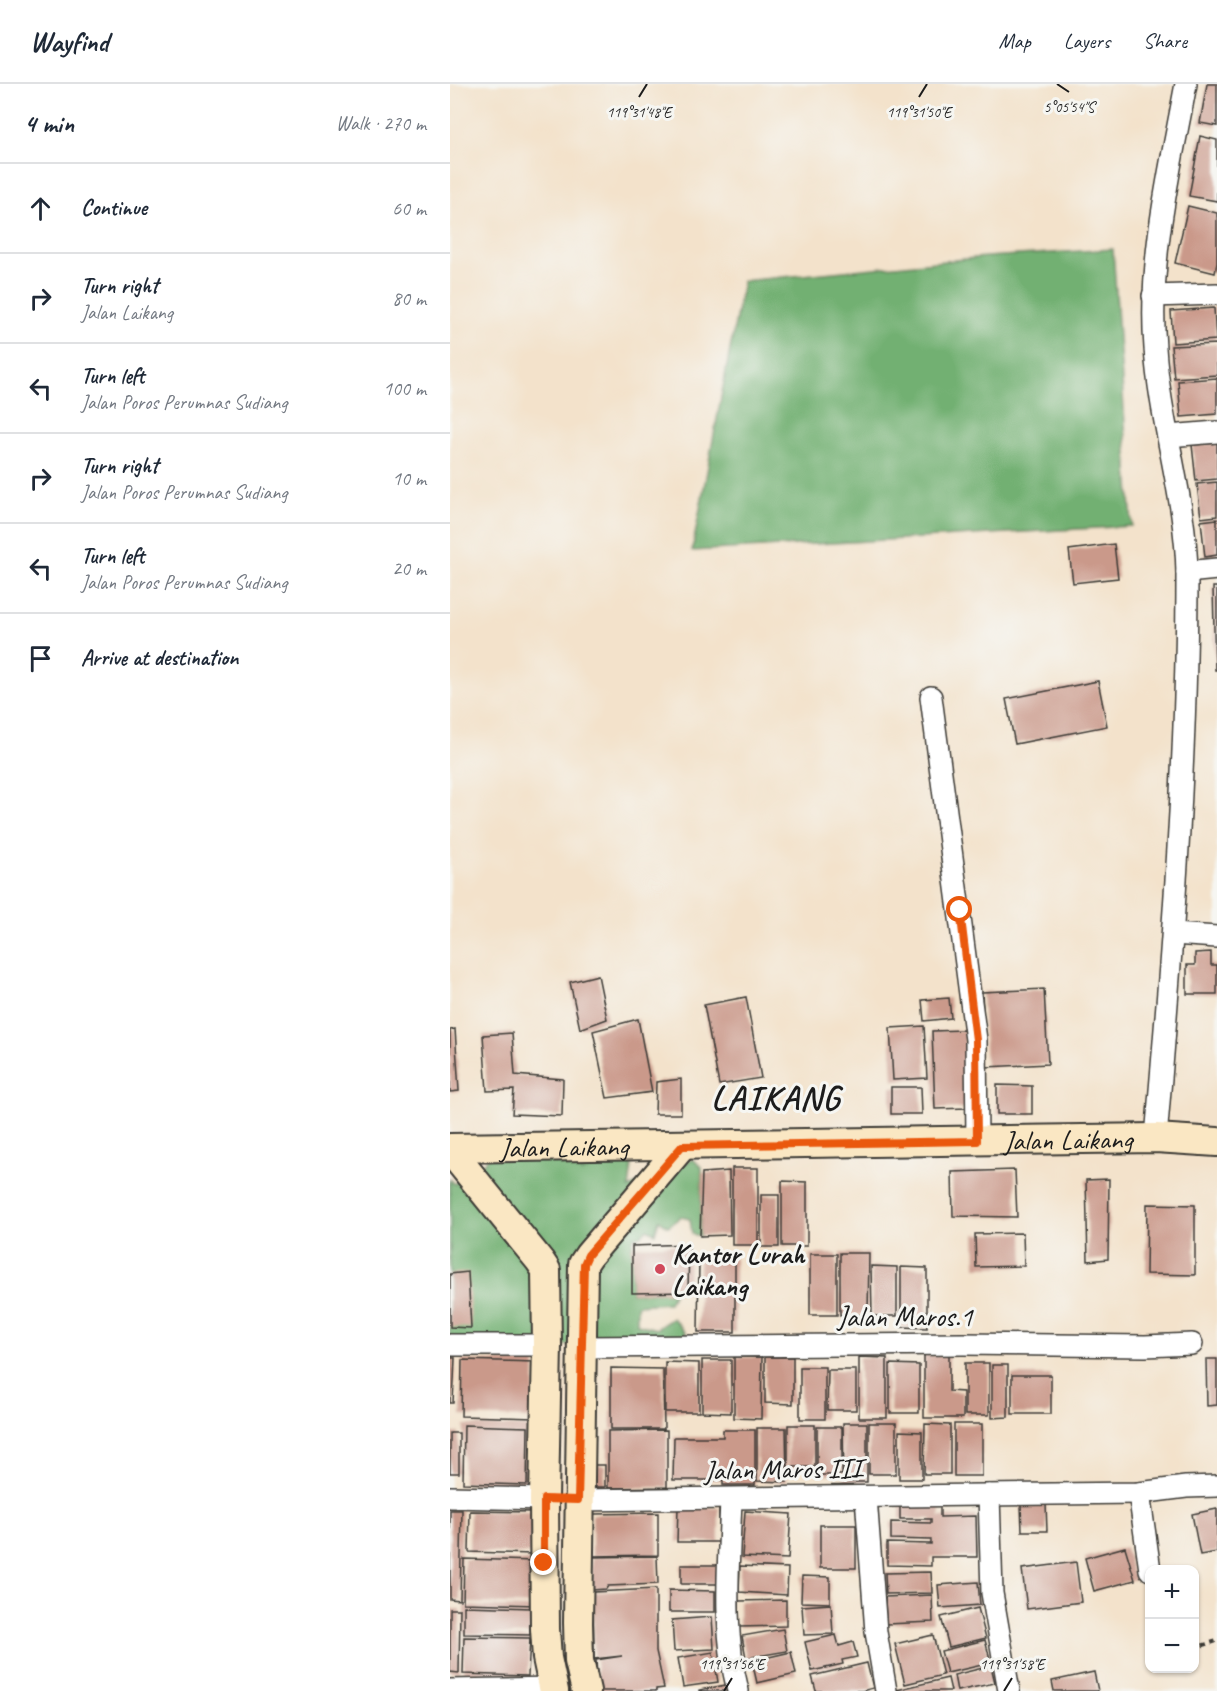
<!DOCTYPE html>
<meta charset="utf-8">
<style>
:root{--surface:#fff;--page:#f2f2f3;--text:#1f2937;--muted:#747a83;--line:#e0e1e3}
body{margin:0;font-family:Caveat,sans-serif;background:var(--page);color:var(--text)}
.controls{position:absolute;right:18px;bottom:18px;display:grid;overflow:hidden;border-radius:12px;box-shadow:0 2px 4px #0004}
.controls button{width:54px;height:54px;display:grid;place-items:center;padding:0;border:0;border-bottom:2px solid var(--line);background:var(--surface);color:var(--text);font:30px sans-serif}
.stop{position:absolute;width:18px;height:18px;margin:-14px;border:4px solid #ea580c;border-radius:50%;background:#fff}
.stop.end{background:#ea580c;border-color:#fff;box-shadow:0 2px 6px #0008}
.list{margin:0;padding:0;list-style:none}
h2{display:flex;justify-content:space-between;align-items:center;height:78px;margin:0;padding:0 24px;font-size:26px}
h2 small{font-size:20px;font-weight:400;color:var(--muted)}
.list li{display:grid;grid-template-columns:39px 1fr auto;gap:18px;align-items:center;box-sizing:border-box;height:90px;padding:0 24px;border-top:2px solid var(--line)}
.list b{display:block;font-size:22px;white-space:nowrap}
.list p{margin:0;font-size:20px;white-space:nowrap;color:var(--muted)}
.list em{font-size:20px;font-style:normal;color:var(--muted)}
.icon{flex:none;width:33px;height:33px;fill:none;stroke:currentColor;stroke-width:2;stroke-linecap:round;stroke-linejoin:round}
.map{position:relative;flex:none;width:767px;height:1607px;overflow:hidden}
header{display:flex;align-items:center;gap:36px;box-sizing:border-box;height:84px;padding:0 30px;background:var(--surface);border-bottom:2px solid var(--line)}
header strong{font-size:28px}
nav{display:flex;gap:33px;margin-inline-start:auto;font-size:21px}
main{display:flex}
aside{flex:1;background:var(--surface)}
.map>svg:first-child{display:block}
.forest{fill:#72b072;stroke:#476647;stroke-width:1.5}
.building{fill:#ca998a}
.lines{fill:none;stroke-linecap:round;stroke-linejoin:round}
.street-casing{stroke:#3c3a36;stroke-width:24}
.secondary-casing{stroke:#3c3a36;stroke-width:32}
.path{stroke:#3c3a36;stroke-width:4;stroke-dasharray:4.5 4.5;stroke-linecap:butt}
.street{stroke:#fff;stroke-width:21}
.secondary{stroke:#fae7c3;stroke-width:28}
.route{stroke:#ea580c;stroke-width:8}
.ticks{fill:none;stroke:#1c1c1c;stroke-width:2}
.poi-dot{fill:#d1495b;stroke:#f6f6f2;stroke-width:2}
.labels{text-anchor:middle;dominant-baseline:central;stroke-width:6;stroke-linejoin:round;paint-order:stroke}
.street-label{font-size:28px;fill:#1c1c1c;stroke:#f6f6f2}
.poi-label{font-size:28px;font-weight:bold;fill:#1c1c1c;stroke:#f6f6f2;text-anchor:start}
.district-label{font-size:34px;font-weight:bold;letter-spacing:1.5px;fill:#1c1c1c;stroke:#f6f6f2}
.ticks-label{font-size:15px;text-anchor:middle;fill:#1c1c1c;stroke:#f6f6f2;stroke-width:6;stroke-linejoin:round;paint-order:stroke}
</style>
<header>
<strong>Wayfind</strong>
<nav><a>Map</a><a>Layers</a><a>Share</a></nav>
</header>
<main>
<aside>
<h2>4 min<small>Walk · 270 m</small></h2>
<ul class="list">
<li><svg class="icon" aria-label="ahead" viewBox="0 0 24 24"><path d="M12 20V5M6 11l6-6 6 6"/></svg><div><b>Continue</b></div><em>60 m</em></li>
<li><svg class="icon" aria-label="right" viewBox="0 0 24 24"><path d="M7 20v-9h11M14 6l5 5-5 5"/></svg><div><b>Turn right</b><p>Jalan Laikang</p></div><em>80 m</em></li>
<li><svg class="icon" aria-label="left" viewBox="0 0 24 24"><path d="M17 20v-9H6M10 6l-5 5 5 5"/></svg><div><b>Turn left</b><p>Jalan Poros Perumnas Sudiang</p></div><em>100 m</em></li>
<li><svg class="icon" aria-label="right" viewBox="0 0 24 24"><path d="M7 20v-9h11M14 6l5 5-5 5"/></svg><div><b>Turn right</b><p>Jalan Poros Perumnas Sudiang</p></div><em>10 m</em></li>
<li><svg class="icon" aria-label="left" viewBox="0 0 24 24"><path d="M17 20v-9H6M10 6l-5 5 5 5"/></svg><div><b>Turn left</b><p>Jalan Poros Perumnas Sudiang</p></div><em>20 m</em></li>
<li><svg class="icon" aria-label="arrive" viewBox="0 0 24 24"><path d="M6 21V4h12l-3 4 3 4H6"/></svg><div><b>Arrive at destination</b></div></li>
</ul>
</aside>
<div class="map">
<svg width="767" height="1607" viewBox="0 0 767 1607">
<rect width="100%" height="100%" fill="#f6f6f2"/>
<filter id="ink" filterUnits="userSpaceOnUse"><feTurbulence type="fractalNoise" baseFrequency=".0167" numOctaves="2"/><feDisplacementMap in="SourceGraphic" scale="12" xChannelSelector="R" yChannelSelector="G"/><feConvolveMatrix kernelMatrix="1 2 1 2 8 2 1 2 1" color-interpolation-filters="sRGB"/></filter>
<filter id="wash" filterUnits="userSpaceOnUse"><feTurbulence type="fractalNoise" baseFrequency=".008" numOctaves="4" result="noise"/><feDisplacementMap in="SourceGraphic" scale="24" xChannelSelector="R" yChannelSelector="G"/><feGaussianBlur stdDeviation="1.35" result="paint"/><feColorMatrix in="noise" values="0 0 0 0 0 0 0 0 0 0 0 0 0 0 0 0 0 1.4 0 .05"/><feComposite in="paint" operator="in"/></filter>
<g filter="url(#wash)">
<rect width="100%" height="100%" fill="#f3e2cb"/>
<g class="forest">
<path d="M 663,165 L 682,442 L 242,467 L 293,197 L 536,173 Z"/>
<path d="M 136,1063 L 131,1090 L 139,1076 L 170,1069 L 182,1081 L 179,1104 L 243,1075 L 252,1084 L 250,1152 L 242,1150 L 240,1135 L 231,1133 L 218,1142 L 209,1136 L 205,1149 L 197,1145 L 191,1152 L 184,1152 L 182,1162 L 182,1209 L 224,1208 L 219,1219 L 187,1221 L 187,1240 L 206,1245 L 223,1234 L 236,1250 L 233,1261 L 0,1261 L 0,1095 L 5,1100 L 18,1087 L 29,1084 L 42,1069 Z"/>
</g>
<g id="blocks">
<g class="building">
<path d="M 757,0 L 767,0 L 767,42 L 750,39 Z"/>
<path d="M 750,52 L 767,56 L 767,117 L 739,112 Z"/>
<path d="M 738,122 L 767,129 L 767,179 L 765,189 L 725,179 Z"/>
<path d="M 764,224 L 766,256 L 723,259 L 721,227 Z"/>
<path d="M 767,260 L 767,291 L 724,294 L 721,262 Z"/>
<path d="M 767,294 L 767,330 L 731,333 L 728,297 Z"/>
<path d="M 767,359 L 767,395 L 746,397 L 742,361 Z"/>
<path d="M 767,398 L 767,432 L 751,434 L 747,400 Z"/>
<path d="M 767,435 L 767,471 L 755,473 L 751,437 Z"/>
<path d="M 664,460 L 668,494 L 623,499 L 619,466 Z"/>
<path d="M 763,503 L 767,503 L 767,586 L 765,586 Z"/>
<path d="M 648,597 L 657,642 L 565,660 L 556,615 Z"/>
<path d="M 761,868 L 761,881 L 767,881 L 767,910 L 737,910 L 737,881 L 745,881 L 745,869 Z"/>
<path d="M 148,891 L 157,935 L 130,945 L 120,898 Z"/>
<path d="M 594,905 L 598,980 L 536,983 L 532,908 Z"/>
<path d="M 296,913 L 311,994 L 269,1001 L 254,921 Z"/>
<path d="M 499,914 L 501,934 L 474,937 L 472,916 Z"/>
<path d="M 188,935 L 202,1008 L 157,1014 L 143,947 Z"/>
<path d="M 474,942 L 477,994 L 443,996 L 440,944 Z"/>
<path d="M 5,945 L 9,1007 L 0,1008 L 0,946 Z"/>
<path d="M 515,946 L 518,1024 L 485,1025 L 482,947 Z"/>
<path d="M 62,949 L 65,991 L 113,995 L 112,1032 L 62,1030 L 64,1006 L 37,1007 L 33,951 Z"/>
<path d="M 231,995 L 231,1030 L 205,1030 L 206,998 Z"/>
<path d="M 547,1001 L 582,1002 L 582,1030 L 547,1030 Z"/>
<path d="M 441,1003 L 471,1003 L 472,1030 L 441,1030 Z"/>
<rect x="282" y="1084" width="26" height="77"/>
<path d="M 565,1086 L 567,1133 L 503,1132 L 502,1088 Z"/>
<path d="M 279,1087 L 280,1151 L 250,1152 L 252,1089 Z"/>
<path d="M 659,1095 L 658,1175 L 638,1177 L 636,1096 Z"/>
<path d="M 332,1097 L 357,1098 L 357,1162 L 332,1162 Z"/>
<rect x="311" y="1111" width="18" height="52"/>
<path d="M 697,1120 L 745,1121 L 745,1191 L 696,1190 Z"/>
<path d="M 573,1149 L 574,1182 L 526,1183 L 525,1150 Z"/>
<path d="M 239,1160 L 238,1208 L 182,1209 L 182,1162 Z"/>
<path d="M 390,1169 L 419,1169 L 418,1231 L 390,1231 Z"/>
<rect x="360" y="1170" width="27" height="61"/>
<path d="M 249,1174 L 285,1174 L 285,1248 L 248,1248 Z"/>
<path d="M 421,1182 L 447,1183 L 447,1232 L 422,1232 Z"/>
<path d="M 451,1183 L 477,1184 L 477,1244 L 451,1243 Z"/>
<path d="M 18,1188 L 21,1244 L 0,1243 L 0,1190 Z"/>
<path d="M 474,1271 L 499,1271 L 499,1307 L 513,1308 L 513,1334 L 474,1334 Z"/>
<path d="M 284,1273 L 312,1273 L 311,1335 L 284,1334 Z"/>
<path d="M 315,1273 L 343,1273 L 343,1320 L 315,1319 Z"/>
<path d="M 409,1273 L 437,1274 L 437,1334 L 409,1334 Z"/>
<path d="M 0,1274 L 5,1274 L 3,1319 L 0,1319 Z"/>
<path d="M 756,1275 L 767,1275 L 767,1321 L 757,1322 Z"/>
<path d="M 12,1276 L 85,1278 L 84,1334 L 11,1332 Z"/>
<path d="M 252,1276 L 281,1276 L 281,1329 L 252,1328 Z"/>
<path d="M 215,1278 L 249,1279 L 249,1328 L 215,1328 Z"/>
<rect x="515" y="1279" width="24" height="52"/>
<path d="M 440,1280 L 469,1281 L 469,1329 L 440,1329 Z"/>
<path d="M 542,1281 L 558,1281 L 558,1333 L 542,1334 Z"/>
<rect x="350" y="1283" width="25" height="52"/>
<path d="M 161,1284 L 213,1285 L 214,1345 L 161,1345 Z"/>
<path d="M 378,1286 L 406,1286 L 406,1326 L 377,1326 Z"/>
<rect x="562" y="1291" width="39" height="39"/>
<path d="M 393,1339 L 417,1339 L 417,1398 L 394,1398 Z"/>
<rect x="419" y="1339" width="27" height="51"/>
<path d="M 475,1340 L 500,1341 L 500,1390 L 474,1390 Z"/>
<rect x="504" y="1340" width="28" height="52"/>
<path d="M 14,1341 L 78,1343 L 77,1401 L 13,1399 Z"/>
<rect x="338" y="1341" width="27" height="42"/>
<rect x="367" y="1343" width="25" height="48"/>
<path d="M 307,1344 L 336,1344 L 337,1398 L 307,1397 Z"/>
<path d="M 217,1346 L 217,1403 L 158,1404 L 158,1347 Z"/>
<path d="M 273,1346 L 305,1346 L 305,1401 L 273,1401 L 273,1396 L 223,1396 L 224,1353 L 273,1353 Z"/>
<path d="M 449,1347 L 472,1348 L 472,1395 L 449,1395 Z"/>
<rect x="0" y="1349" width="9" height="40"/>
<rect x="145" y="1381" width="10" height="22"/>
<path d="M 450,1420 L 490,1421 L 490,1433 L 526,1432 L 527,1473 L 481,1473 L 481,1482 L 437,1481 L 437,1459 L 481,1460 L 481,1456 L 441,1455 L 441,1438 L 481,1439 L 481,1435 L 450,1435 Z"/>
<path d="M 596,1420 L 597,1447 L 572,1447 L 571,1421 Z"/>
<path d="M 228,1423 L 269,1424 L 269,1458 L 227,1458 Z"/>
<path d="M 767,1425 L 767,1468 L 750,1471 L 742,1430 Z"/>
<path d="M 0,1426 L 12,1426 L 10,1516 L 0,1515 Z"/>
<path d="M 20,1427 L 83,1428 L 82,1470 L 19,1468 Z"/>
<path d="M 295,1427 L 341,1430 L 338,1475 L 292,1473 Z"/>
<path d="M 208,1429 L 208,1471 L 142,1472 L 142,1430 Z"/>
<rect x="370" y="1441" width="36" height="43"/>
<path d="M 675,1463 L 685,1496 L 644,1507 L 635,1474 Z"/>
<path d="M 207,1472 L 208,1500 L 158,1502 L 156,1505 L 142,1506 L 142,1473 Z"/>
<path d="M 14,1475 L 85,1477 L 85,1521 L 13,1519 Z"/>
<path d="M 626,1478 L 631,1518 L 577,1525 L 572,1485 Z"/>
<path d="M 231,1481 L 268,1481 L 267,1500 L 231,1500 Z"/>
<path d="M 290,1482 L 338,1484 L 337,1511 L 289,1508 Z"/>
<path d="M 481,1488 L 482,1509 L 436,1510 L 435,1489 Z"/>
<path d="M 352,1492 L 380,1493 L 380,1519 L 351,1518 Z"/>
<path d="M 528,1498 L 530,1521 L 490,1524 L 488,1501 Z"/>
<path d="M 206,1505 L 206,1567 L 214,1604 L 206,1605 L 206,1607 L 148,1607 L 146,1576 L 172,1572 L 144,1575 L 143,1508 Z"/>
<path d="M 219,1506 L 265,1507 L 265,1528 L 219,1528 Z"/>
<path d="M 482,1511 L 483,1538 L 436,1540 L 435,1513 Z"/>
<path d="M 336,1516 L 336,1542 L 289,1543 L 289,1517 Z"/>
<path d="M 381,1520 L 383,1550 L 354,1551 L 352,1522 Z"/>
<path d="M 14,1522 L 81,1524 L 80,1551 L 14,1550 Z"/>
<path d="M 528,1524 L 536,1554 L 499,1563 L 491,1533 Z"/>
<path d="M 0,1525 L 10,1525 L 9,1589 L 0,1588 Z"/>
<path d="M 262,1533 L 264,1565 L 224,1567 L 222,1536 Z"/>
<path d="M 333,1545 L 337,1567 L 296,1574 L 292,1552 Z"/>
<path d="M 386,1551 L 389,1562 L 403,1558 L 407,1573 L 392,1576 L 393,1580 L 362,1587 L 355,1558 Z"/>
<path d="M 483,1551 L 493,1591 L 455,1600 L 445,1560 Z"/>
<path d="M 14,1553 L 80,1554 L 78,1592 L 13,1590 Z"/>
<path d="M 535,1556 L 541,1579 L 497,1589 L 491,1567 Z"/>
<path d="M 263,1568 L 268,1598 L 233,1603 L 228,1574 Z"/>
<path d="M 341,1568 L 346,1590 L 307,1599 L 302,1577 Z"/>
<path d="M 417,1579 L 423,1604 L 412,1607 L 366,1607 L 362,1592 Z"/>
<path d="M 541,1582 L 545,1599 L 507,1607 L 504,1591 Z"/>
<path d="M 644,1588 L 648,1607 L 604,1607 L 602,1597 Z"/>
<path d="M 498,1594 L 501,1607 L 446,1607 L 446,1606 Z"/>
<path d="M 276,1601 L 277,1607 L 249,1607 L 249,1606 Z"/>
</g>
</g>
</g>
<g filter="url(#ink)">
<use href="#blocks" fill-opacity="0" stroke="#3c3a36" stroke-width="1.5"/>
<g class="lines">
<defs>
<g id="street">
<path d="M 703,212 L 767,210"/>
<path d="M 718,352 L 767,348"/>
<path d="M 737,488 L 767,485"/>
<path d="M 481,613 L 526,956 L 527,1057"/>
<path d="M 723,850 L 767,853"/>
<path d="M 706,1054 C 722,866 737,679 737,490 C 736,414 710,340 705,264 C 698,176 720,86 736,0"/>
<path d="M 0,1261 L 97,1261"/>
<path d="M 132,1263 L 513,1260 L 695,1262 L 742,1260"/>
<path d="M 689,1409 L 700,1486"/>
<path d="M 539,1411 L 542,1509 L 559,1607"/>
<path d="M 0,1413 L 94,1415"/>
<path d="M 416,1413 L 426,1548 L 436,1607"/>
<path d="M 281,1415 C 279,1478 272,1544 288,1607"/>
<path d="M 128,1416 L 689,1409 L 736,1403 L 767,1402"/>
<path d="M 0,1606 L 103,1604"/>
</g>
<g id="secondary">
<path id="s1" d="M 0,1064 L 706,1054 L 767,1058"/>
<path d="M 0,1066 L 90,1177 L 96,1186 L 97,1261 L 94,1415 L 95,1545 L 97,1574 L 104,1607"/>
<path d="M 136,1607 L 129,1577 L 128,1539 L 133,1180 L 139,1171 L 232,1062"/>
</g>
</defs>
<use href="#street" class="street-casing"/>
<use href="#secondary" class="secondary-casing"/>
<path class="path" d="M 744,1564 L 767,1557"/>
<use href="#street" class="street"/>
<use href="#secondary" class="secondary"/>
</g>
</g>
<g class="lines" filter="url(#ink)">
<path class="route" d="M 94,1479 L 94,1415 L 128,1416 L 134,1180 L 138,1171 L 232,1062 L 527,1057 L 526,956 L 510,826"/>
</g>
<path class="ticks" d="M 607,0 L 619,8M 189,13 L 197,0M 469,13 L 477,0M 274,1607 L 282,1594M 554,1607 L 562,1594"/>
<circle class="poi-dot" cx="210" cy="1185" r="6"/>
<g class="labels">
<g class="street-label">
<text stroke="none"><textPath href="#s1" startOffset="618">Jalan Laikang</textPath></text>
<text stroke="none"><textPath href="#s1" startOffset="114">Jalan Laikang</textPath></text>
<text x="455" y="1232">Jalan Maros.1</text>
<text transform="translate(333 1385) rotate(-1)">Jalan Maros III</text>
</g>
<g class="poi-label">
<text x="222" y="1169">Kantor Lurah<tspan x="222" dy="32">Laikang</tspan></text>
</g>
<g class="district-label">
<text x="326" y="1013">LAIKANG</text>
</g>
</g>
<g class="ticks-label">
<text x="619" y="28">5°05'54"S</text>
<text x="189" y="33">119°31'48"E</text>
<text x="469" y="33">119°31'50"E</text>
<text x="282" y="1585">119°31'56"E</text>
<text x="562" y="1585">119°31'58"E</text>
</g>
</svg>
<div class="controls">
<button>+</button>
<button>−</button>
</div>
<div class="stop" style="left:510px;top:826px"></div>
<div class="stop end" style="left:94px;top:1479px"></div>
</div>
</main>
